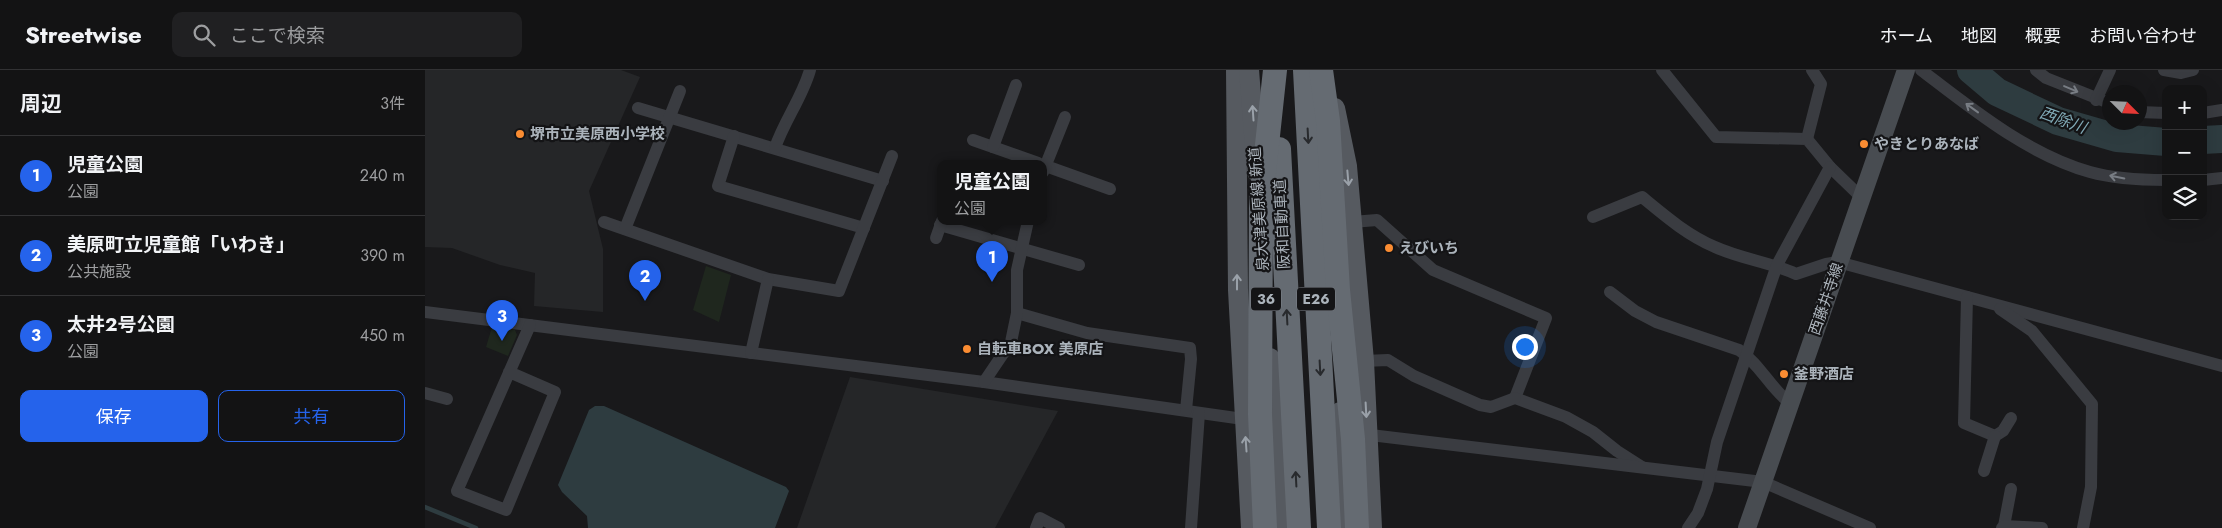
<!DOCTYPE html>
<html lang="ja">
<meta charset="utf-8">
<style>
:root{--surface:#131314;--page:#202022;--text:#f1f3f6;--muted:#9d9ea0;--line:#323234;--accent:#2563eb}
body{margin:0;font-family:Jost,"Noto Sans JP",sans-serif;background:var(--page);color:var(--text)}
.controls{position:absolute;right:15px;top:15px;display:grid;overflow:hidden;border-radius:10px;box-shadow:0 5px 20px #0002}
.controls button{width:45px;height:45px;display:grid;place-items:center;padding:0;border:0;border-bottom:1px solid var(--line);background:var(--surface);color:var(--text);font:25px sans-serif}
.compass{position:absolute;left:1677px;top:15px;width:45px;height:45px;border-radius:50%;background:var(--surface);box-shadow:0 5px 20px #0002;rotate:114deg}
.you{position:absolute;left:1099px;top:276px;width:18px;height:18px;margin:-12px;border:4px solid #fff;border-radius:50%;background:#1a73e8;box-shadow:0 0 0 8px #1a73e833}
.badge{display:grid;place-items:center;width:32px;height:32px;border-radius:50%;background:var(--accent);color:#fff;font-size:16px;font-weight:700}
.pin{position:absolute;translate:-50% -41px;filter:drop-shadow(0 1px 2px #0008)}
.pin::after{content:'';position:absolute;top:26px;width:18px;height:15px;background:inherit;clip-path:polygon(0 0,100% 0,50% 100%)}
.popup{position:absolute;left:512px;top:90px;width:110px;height:65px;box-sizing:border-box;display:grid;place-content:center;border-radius:10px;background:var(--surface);filter:drop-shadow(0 1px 4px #0005);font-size:16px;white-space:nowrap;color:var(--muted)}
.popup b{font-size:19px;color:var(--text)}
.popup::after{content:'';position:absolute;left:50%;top:100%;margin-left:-10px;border:10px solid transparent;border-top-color:var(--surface)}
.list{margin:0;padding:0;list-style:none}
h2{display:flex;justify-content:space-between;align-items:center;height:65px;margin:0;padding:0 20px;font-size:21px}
h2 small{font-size:16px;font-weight:400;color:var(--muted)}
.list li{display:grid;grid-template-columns:32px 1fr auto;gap:15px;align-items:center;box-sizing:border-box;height:80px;padding:0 20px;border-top:1px solid var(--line)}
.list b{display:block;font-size:19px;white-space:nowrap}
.list p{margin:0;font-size:16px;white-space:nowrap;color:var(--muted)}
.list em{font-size:16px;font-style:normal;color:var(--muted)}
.actions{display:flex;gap:10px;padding:15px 20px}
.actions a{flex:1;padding:11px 0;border:1px solid var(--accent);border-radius:10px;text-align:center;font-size:18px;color:var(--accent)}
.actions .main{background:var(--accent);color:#fff}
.icon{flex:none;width:28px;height:28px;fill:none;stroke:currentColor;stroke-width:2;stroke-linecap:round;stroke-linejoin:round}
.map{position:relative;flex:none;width:1797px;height:458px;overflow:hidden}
header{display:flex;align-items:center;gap:30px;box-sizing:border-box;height:70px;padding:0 25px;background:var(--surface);border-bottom:1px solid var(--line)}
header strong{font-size:24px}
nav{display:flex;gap:28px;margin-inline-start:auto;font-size:18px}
.search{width:350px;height:45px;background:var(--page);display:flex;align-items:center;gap:12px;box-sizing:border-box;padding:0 18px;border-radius:10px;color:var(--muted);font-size:19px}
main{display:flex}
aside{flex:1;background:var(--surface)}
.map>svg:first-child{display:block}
.built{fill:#252628}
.green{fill:#1f271e}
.water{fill:#2e3c40}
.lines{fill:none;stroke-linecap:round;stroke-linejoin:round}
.stream{stroke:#2e3c40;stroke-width:4.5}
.river{stroke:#2e3c40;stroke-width:28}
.minor{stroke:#3a3c41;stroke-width:12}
.secondary{stroke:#484c51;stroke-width:18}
.primary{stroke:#565a60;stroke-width:20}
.motorway-bridge{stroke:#656b72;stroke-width:24}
.oneway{stroke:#787d84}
.oneway2{stroke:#9aa1a9}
.oneway3{stroke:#282a2d}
.poi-dot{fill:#fa8c32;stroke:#141416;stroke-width:2}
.labels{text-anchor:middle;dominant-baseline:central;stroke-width:4.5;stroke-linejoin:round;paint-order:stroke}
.shield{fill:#141416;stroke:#7e838a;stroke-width:1}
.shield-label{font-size:14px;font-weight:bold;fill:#abb3bb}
.poi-label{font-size:15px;font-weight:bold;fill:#abb3bb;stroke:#141416;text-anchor:start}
.street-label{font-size:15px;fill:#abb3bb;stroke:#141416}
.water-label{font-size:16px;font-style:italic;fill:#81aab7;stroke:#141416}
</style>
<header>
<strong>Streetwise</strong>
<div class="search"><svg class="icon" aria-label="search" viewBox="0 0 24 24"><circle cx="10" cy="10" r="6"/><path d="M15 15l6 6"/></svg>ここで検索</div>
<nav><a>ホーム</a><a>地図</a><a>概要</a><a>お問い合わせ</a></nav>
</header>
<main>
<aside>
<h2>周辺<small>3件</small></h2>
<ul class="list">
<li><span class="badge">1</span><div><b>児童公園</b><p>公園</p></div><em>240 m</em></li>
<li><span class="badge">2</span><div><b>美原町立児童館「いわき」</b><p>公共施設</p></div><em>390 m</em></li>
<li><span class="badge">3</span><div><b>太井2号公園</b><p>公園</p></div><em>450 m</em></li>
</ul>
<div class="actions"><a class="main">保存</a><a>共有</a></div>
</aside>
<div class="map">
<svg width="1797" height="458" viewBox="0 0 1797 458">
<rect width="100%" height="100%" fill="#19191b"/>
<g class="built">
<path d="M 0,0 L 196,0 L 215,7 L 164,121 L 178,179 L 178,242 L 109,236 L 110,203 L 75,195 L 27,178 L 0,177 Z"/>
<path d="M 425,307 L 633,341 L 570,458 L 372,458 Z"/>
</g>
<g class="green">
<path d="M 281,196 L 306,205 L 294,252 L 268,240 Z"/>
<path d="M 67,257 L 90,260 L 92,265 L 83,286 L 61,277 Z"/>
</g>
<path class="water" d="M 170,336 L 179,336 L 361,417 L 364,421 L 350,458 L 163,458 L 162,446 L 137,422 L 133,415 L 164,340 Z"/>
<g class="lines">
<path class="stream" d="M 0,437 L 51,458"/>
<g class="river">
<path d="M 1546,0 L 1572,22 L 1633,51 L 1692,68 L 1741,72"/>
<path d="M 1778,70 L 1797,69"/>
</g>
<g class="minor">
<path d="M 1237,0 L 1291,67 L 1382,69 L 1405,97 L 1436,127"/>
<path d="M 1496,0 C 1547,39 1602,84 1665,102 C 1690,109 1715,110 1741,110"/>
<path d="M 1611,0 L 1621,8 L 1684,33"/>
<path d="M 1739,0 L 1756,3 L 1768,0"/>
<path d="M 1671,30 L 1685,0"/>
<path d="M 213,38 L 458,111"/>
<path d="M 1714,42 L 1741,43"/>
<path d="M 1778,43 L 1797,40"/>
<path d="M 309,66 L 293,116 L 439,158"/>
<path d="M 1382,69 L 1396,14 L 1387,0"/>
<path d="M 548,70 L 613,93"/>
<path d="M 568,77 L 591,15"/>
<path d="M 350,78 C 359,51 377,28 385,0"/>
<path d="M 618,95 L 685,119"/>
<path d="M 618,102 L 640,47"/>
<path d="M 1778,110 L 1797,108"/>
<path d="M 1168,147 L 1217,127 C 1240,146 1262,165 1290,177 C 1316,189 1345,192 1371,204 L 1401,194 L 1413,192 L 1797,296"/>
<path d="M 179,152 L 343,209 L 414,221 L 467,86"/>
<path d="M 927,152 L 952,150 L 1008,200 L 1121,248 L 1090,328 L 1141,347 L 1168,362 L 1192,381 L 1217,397"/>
<path d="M 515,155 L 654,195"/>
<path d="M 200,159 L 255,21"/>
<path d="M 511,168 L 517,151"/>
<path d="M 1185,222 L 1210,241 L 1231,252 L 1314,280 C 1335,294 1345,318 1365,333"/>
<path d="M 1542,227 L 1539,353 L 1570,366 L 1578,361 L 1586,348"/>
<path d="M 1575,239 L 1607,261 L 1667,334 L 1666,417 L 1658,458"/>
<path d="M 0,242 L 559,312 L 825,350"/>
<path d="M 592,243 L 662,263 L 765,278 L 766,289 L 761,340"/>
<path d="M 326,283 L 343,209"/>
<path d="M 939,291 L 963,290 L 989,306 L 1055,335 L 1066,337 L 1090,328"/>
<path d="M 84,302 L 130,322 L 81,440 L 32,421 L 105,255"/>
<path d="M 559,312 L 586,272 L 592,243 L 592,200 L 603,151"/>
<path d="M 0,323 L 22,329"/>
<path d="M 937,364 L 1338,412 L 1445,458"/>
<path d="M 1559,401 L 1570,366"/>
<path d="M 1579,456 L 1586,419"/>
<path d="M 611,458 L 615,448 L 634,458"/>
<path d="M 766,458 L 774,343"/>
<path d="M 1263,458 L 1273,443 L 1282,419 L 1292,372 L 1352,195 L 1405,97"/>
<path d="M 1577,458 L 1579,456 L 1617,458"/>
</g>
<path class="secondary" d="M 1322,458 L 1481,0"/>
<g class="primary">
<path d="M 811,0 L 813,220 L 826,458"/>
<path d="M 824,0 L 832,102"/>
<path d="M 910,38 L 922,96 L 939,291 L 947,458"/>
<path d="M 845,288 L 853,458"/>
<path d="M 915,342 L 920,458"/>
</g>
<g class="motorway-bridge">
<path d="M 880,0 L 904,458"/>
<path d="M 896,0 L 903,51 L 913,220 L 928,369 L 932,458"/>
<path d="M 854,79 L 874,458"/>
<path d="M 840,458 L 835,344 L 836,131 L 850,0"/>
</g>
</g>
<defs><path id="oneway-shaft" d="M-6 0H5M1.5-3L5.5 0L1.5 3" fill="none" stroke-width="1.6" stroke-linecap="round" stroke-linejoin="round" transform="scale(1.25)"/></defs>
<g class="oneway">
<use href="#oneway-shaft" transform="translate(1646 19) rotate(23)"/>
<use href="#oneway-shaft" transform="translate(1547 38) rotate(-144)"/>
<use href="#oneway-shaft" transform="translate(1692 107) rotate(-169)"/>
</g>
<g class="oneway2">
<use href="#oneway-shaft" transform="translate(828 43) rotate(-94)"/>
<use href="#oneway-shaft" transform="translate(923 108) rotate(85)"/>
<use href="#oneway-shaft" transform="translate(812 212) rotate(-90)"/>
<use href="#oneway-shaft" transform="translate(941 340) rotate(87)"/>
<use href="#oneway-shaft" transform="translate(821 374) rotate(-94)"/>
</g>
<g class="oneway3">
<use href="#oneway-shaft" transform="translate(883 66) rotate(87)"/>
<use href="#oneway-shaft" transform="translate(862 247) rotate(-93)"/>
<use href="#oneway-shaft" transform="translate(895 298) rotate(87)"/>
<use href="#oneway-shaft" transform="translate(871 409) rotate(-93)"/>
</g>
<g class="poi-dot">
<circle cx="95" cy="64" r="5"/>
<circle cx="1439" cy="74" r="5"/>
<circle cx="964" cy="178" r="5"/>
<circle cx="542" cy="279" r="5"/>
<circle cx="1359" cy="304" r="5"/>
</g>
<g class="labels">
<g class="shield">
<rect x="826" y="217.5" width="30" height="23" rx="4"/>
<rect x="872" y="217.5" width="38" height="23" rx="4"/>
</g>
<g class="shield-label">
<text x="841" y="229">36</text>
<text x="891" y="229">E26</text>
</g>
<g class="poi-label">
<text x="105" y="64">堺市立美原西小学校</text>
<text x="1449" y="74">やきとりあなば</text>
<text x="974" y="178">えびいち</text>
<text x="552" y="279">自転車BOX 美原店</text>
<text x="1369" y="304">釜野酒店</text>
</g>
<g class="street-label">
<text transform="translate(834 139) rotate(-94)">泉大津美原線 新道</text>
<text transform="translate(857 154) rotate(-93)">阪和自動車道</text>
<text transform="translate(1401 229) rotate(-71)">西藤井寺線</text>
</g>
<g class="water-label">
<text transform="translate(1638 50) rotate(20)">西除川</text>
</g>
</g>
</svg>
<div class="controls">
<button>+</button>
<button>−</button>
<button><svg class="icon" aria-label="layers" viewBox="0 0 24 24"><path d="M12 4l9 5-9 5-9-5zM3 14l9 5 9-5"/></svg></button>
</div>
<svg class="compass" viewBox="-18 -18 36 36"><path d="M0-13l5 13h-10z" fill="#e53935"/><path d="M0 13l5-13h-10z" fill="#9d9ea0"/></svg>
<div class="you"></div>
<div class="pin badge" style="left:567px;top:212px">1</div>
<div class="popup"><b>児童公園</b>公園</div>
<div class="pin badge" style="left:220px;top:231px">2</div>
<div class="pin badge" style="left:77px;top:271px">3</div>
</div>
</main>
